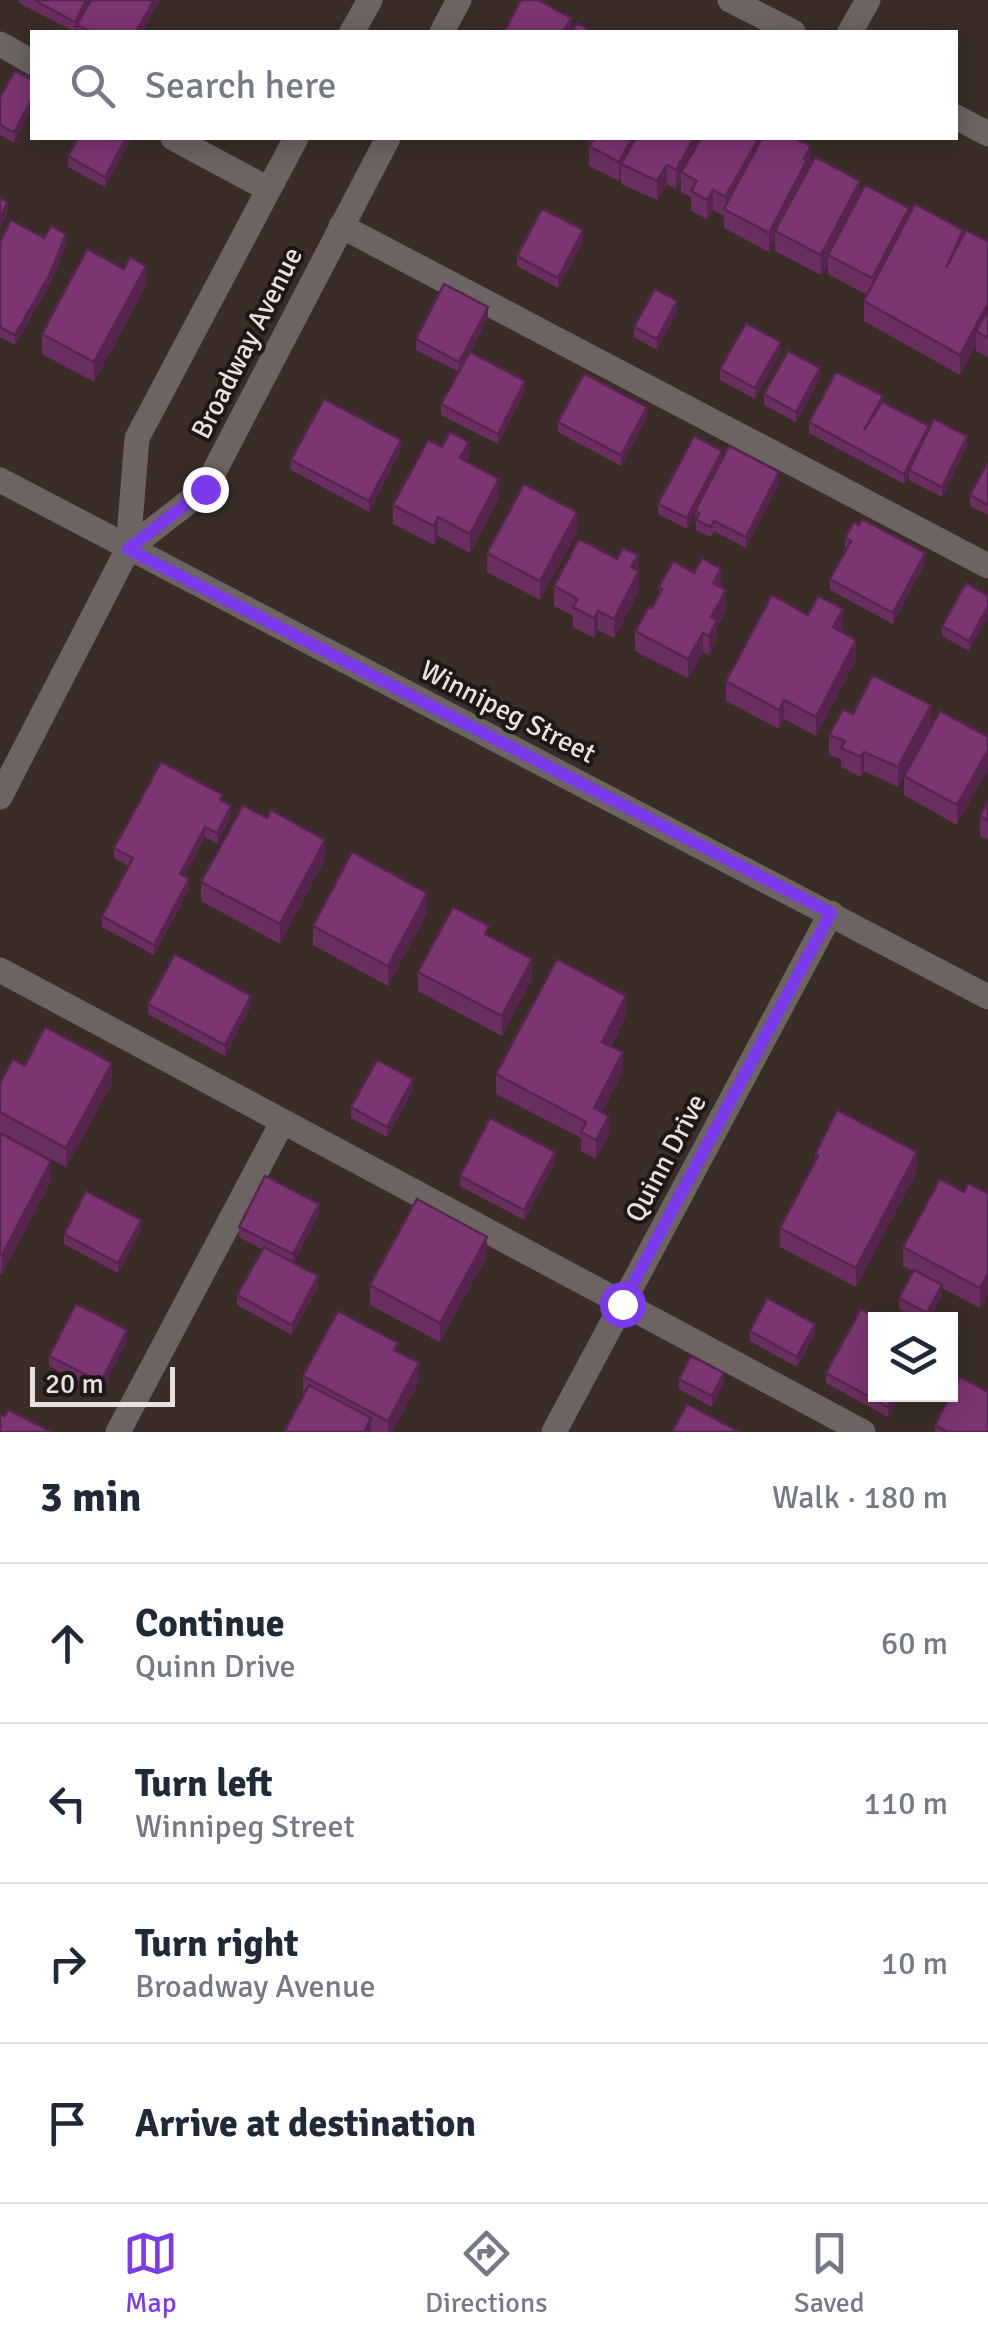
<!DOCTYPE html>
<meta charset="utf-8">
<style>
:root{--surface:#fff;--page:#f2f2f3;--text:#1f2937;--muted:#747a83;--line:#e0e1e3;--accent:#7c3aed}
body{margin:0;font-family:Signika,sans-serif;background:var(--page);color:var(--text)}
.controls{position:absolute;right:30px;bottom:30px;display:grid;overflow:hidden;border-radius:0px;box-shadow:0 5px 25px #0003}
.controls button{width:90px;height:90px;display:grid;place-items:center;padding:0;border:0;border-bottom:2px solid var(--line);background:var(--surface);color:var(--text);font:50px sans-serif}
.scale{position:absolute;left:30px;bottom:25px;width:145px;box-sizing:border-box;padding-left:10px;border:5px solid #eae1de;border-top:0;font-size:28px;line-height:35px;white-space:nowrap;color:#eae1de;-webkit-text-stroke:8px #1d1715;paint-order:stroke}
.stop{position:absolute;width:30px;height:30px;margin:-22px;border:8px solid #7c3aed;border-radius:50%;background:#fff}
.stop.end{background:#7c3aed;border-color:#fff;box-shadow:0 2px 10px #0008}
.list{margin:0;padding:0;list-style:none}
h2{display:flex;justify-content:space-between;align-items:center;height:130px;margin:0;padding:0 40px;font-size:42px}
h2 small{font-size:32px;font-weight:400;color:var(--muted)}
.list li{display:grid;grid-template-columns:65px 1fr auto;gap:30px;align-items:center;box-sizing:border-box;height:160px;padding:0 40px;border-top:2px solid var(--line)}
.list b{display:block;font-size:38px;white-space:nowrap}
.list p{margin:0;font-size:32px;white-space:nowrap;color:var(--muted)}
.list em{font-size:32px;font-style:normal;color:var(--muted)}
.icon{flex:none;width:55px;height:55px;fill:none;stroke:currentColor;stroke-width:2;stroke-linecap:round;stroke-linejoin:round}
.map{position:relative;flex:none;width:988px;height:1432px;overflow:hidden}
.search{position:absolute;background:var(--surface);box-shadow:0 5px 25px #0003;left:30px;right:30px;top:30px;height:110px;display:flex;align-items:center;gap:25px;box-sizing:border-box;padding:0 35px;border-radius:0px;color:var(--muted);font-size:38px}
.sheet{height:770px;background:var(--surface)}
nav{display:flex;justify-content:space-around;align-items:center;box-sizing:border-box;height:140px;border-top:2px solid var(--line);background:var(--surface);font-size:28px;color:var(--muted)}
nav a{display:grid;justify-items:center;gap:5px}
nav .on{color:var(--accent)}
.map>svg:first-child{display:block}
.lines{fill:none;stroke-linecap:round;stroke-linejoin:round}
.service{stroke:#6b6462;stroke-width:25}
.minor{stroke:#6b6462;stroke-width:25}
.tertiary{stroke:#6b6462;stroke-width:25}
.wall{fill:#6a2e60}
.shaded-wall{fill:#56254e}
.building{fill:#7b3570;stroke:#56254e;stroke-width:2.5}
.route{stroke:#7c3aed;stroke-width:12}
.labels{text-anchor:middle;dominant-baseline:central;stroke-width:8;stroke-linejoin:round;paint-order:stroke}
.street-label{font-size:28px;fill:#eae1de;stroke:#1d1715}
</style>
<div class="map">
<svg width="988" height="1432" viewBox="0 0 988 1432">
<rect width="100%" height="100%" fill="#3a2d28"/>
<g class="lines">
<g class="service">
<path d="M 850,32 L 868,0"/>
<path d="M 0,44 L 32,62"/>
<path d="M 173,138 L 268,189"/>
<path d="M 341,226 L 988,566"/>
<path d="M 0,970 L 863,1432"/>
<path d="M 118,1432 L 282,1123"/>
</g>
<g class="minor">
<path d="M 730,0 L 793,32"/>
<path d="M 956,117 L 988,134"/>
<path d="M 554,1432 L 831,913"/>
</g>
<g class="tertiary">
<path d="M 352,32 L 370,0"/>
<path d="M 442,32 L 459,0"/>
<path d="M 0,480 L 988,997"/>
<path d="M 128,549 L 205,489 L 388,138"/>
<path d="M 0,797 L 128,549 L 137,438 L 296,138"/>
</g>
</g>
<g class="wall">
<path d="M 19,0 L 160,0 L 142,32 L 77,32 L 77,27 L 75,32 L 19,3 Z"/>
<path d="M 32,80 L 32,109 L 14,143 L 0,135 L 0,97 Z"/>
<path d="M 132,138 L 105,187 L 68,167 L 68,156 Z"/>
<path d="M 584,138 L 794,138 L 811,164 L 860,195 L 909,216 L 988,242 L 988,357 L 976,351 L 976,344 L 960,375 L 864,321 L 864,301 L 867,295 L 828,274 L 828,262 L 821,275 L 775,251 L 775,240 L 769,252 L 724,228 L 724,216 L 713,210 L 707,219 L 691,211 L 691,197 L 681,192 L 681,180 L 676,189 L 667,184 L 657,200 L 621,184 L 621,177 L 619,181 L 589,166 L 589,146 L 591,143 L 584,139 Z"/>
<path d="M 44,238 L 66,244 L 50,284 L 15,345 L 0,337 L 0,242 Z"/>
<path d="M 583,241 L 558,288 L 517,266 L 517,256 Z"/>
<path d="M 146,286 L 94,382 L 42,354 L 42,334 Z"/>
<path d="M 677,312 L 657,350 L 634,337 L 634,327 Z"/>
<path d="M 488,317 L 464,364 L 525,391 L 498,444 L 441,415 L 441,404 L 459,372 L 416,350 L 416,339 Z"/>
<path d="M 781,352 L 755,399 L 720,380 L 720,369 Z"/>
<path d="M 820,379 L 796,422 L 764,405 L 764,394 Z"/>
<path d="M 883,402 L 929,431 L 967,446 L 942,497 L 909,480 L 909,473 L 904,484 L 809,433 L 809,422 Z"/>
<path d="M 647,417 L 621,466 L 558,432 L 558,422 Z"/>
<path d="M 401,450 L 369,512 L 291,470 L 291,460 Z"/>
<path d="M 722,460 L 779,483 L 746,548 L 714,531 L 711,537 L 696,530 L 695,512 L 687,529 L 658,514 L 658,504 Z"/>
<path d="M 469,461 L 468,462 L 499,498 L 470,553 L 438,536 L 434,545 L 393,524 L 393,505 Z"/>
<path d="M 988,462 L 988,515 L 970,506 L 970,495 Z"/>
<path d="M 577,532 L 540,600 L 487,572 L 487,553 Z"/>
<path d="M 845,538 L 925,563 L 893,624 L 830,590 L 830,579 L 846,549 L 845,548 Z"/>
<path d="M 638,570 L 639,591 L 614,638 L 598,630 L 594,638 L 573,627 L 573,616 L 554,606 L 554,586 Z"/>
<path d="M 659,587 L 721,588 L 726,610 L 717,626 L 717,640 L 709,655 L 703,652 L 688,678 L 635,651 L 635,631 L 652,608 L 659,594 Z"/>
<path d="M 988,596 L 969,651 L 942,636 L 942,626 Z"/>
<path d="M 808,615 L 843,629 L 841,632 L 856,660 L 816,736 L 784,719 L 779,729 L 726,701 L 726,681 Z"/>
<path d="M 853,714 L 931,724 L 905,774 L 988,737 L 957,825 L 904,795 L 904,776 L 898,787 L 864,771 L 861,777 L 841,767 L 841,759 L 829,755 L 829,735 Z"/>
<path d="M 988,800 L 988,840 L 980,836 L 980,816 Z"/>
<path d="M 223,802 L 231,817 L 217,844 L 205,837 L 184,876 L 189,889 L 154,955 L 102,927 L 102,916 L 129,866 L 114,858 L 114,848 Z"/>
<path d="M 325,859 L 280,944 L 201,901 L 201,882 Z"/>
<path d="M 427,913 L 388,986 L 313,945 L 313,926 Z"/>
<path d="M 489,936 L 532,979 L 502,1036 L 418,991 L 418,972 Z"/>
<path d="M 148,1004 L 251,1006 L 225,1056 L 148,1014 Z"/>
<path d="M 626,1016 L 611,1046 L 623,1071 L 602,1112 L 609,1135 L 596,1159 L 581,1151 L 581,1138 L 496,1094 L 496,1074 Z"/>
<path d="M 25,1066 L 112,1083 L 66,1167 L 0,1132 L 0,1083 Z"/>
<path d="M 413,1090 L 387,1137 L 351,1118 L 351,1107 Z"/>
<path d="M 0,1133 L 51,1181 L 2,1274 L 0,1273 Z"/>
<path d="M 815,1154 L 917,1171 L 856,1287 L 780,1247 L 780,1228 L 815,1163 Z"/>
<path d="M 555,1163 L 524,1220 L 460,1186 L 460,1176 Z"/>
<path d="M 964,1192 L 988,1194 L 980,1308 L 942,1288 L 942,1295 L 929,1320 L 920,1320 L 899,1309 L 899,1298 L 913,1271 L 903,1266 L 903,1247 Z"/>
<path d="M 319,1214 L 294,1263 L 318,1286 L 292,1335 L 237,1305 L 237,1295 L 262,1249 L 239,1237 L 239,1227 Z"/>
<path d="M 141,1230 L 118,1273 L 64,1244 L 64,1234 Z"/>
<path d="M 487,1256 L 440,1342 L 370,1305 L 370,1285 Z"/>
<path d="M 750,1331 L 815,1335 L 797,1367 L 750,1341 Z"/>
<path d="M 127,1341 L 101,1393 L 49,1366 L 49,1356 Z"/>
<path d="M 398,1352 L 419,1382 L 392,1432 L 284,1432 L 303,1396 L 303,1376 Z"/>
<path d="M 826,1373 L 876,1394 L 901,1394 L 888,1417 L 826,1383 Z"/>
<path d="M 679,1379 L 724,1383 L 712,1407 L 679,1389 Z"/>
<path d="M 935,1425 L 988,1432 L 935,1432 Z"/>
</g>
<g class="shaded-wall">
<path d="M 86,0 L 92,0 L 75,32 L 75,22 Z"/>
<path d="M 154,0 L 160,0 L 142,32 L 136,32 Z"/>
<path d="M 571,18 L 571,32 L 563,32 Z"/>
<path d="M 32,99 L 32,109 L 14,143 L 14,132 Z"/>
<path d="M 126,138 L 132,138 L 105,187 L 105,177 Z"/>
<path d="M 632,138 L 642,138 L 621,164 L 621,177 L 619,181 L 619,162 Z"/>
<path d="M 694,138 L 704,138 L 681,172 L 681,180 L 676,189 L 676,170 Z"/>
<path d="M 755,138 L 762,138 L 725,209 L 725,197 Z"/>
<path d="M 811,146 L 811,166 L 775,231 L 775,240 L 769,252 L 769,233 Z"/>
<path d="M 667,165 L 667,184 L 657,200 L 657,181 Z"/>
<path d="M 860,181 L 860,201 L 828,255 L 828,262 L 821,275 L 821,255 Z"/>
<path d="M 713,190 L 713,210 L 707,219 L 707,200 Z"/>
<path d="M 8,202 L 8,212 L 0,229 L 0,218 Z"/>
<path d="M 909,208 L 909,227 L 872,297 L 872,278 Z"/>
<path d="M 583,230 L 583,241 L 558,288 L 558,278 Z"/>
<path d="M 66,234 L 66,244 L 50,284 L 15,345 L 15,335 Z"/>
<path d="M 146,266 L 146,286 L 94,382 L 94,362 Z"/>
<path d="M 677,301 L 677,312 L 657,350 L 657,339 Z"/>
<path d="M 988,303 L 988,322 L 976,331 L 976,344 L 960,375 L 960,355 Z"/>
<path d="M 488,307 L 488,317 L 459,372 L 459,362 Z"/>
<path d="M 781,342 L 781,352 L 755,399 L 755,388 Z"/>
<path d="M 820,368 L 820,379 L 796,422 L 796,412 Z"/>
<path d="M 525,381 L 525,391 L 498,444 L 498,434 Z"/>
<path d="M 647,407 L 647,417 L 621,466 L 621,455 Z"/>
<path d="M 929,426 L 929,437 L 909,470 L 909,473 L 904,484 L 904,474 Z"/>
<path d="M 967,436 L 967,446 L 942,497 L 942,487 Z"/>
<path d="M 401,440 L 401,450 L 369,512 L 369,501 Z"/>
<path d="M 469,442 L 469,461 L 460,478 L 460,458 Z"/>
<path d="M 722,451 L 722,462 L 687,529 L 687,518 Z"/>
<path d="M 779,472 L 779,483 L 746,548 L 746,537 Z"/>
<path d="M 499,479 L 499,498 L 470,553 L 470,534 Z"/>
<path d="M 577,512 L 577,532 L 540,600 L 540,581 Z"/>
<path d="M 438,517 L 438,536 L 434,545 L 434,526 Z"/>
<path d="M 925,553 L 925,563 L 893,624 L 893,613 Z"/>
<path d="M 638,555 L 639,591 L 614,638 L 614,619 L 631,567 Z"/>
<path d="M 721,569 L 721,588 L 713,583 Z"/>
<path d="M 726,590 L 726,610 L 717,626 L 717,640 L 709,655 L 709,636 L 711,617 Z"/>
<path d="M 988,606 L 988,616 L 969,651 L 969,641 Z"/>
<path d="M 843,609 L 843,629 L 833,647 L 833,627 Z"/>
<path d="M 598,611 L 598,630 L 594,638 L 594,618 Z"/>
<path d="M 703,633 L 703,652 L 688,678 L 688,659 Z"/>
<path d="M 856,640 L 856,660 L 816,736 L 816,717 Z"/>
<path d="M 784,700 L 784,719 L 779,729 L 779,710 Z"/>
<path d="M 931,705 L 931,724 L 898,787 L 898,767 Z"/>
<path d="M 988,750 L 988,769 L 957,825 L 957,805 Z"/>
<path d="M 864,752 L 864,771 L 861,777 L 861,757 Z"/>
<path d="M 231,806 L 231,817 L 217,844 L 217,833 Z"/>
<path d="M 205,827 L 205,837 L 180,884 L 180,874 Z"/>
<path d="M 325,840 L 325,859 L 280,944 L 280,924 Z"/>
<path d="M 189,879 L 189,889 L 154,955 L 154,945 Z"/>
<path d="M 427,893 L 427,913 L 388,986 L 388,966 Z"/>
<path d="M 532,959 L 532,979 L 502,1036 L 502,1016 Z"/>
<path d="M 251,996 L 251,1006 L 225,1056 L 225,1045 Z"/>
<path d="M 626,996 L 626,1016 L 602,1061 L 602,1042 Z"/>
<path d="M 623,1052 L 623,1071 L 594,1128 L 594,1108 Z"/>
<path d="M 112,1063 L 112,1083 L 66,1167 L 66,1148 Z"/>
<path d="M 413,1079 L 413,1090 L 387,1137 L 387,1127 Z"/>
<path d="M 609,1116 L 609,1135 L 596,1159 L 596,1140 Z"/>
<path d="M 555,1152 L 555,1163 L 524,1220 L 524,1210 Z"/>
<path d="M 917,1152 L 917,1171 L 856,1287 L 856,1268 Z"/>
<path d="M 51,1161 L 51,1181 L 2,1274 L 2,1255 Z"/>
<path d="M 319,1204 L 319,1214 L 293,1265 L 293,1254 Z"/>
<path d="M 141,1220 L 141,1230 L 118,1273 L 118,1263 Z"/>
<path d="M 487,1237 L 487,1256 L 440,1342 L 440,1323 Z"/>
<path d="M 988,1273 L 988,1293 L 980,1308 L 980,1288 Z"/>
<path d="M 318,1276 L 318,1286 L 292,1335 L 292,1325 Z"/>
<path d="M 942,1285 L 942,1295 L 929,1320 L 927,1320 L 927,1313 Z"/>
<path d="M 815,1324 L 815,1335 L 797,1367 L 797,1357 Z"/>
<path d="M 127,1330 L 127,1341 L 101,1393 L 101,1382 Z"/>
<path d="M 419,1363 L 419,1382 L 392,1432 L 388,1432 L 388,1421 Z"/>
<path d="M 724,1373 L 724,1383 L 712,1407 L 712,1396 Z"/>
<path d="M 895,1394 L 901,1394 L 888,1417 L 888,1407 Z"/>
<path d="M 371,1418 L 371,1432 L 364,1432 Z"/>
</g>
<g class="building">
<path d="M 34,0 L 86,0 L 75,22 Z"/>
<path d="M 91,0 L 154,0 L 136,32 L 91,32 L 77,25 Z"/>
<path d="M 521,0 L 538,0 L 571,18 L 563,32 L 504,32 Z"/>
<path d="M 577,23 L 594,32 L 572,32 Z"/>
<path d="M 15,71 L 32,80 L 32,99 L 14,132 L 0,125 L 0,97 Z"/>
<path d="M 78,138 L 126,138 L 105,177 L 68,156 Z"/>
<path d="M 594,138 L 632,138 L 619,162 L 589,146 Z"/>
<path d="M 636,138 L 694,138 L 676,170 L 667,165 L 657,181 L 621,164 Z"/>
<path d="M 701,138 L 759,138 L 725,197 L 713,190 L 707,200 L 691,191 L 697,181 L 681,172 Z"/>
<path d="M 762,138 L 794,138 L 811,146 L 804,159 L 807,160 L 769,233 L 724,209 Z"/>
<path d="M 815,157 L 860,181 L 821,255 L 775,231 Z"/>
<path d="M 865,185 L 909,208 L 872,278 L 828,255 Z"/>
<path d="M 0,198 L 8,202 L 0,218 Z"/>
<path d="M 915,204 L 963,230 L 946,268 L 966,230 L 988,242 L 988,303 L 960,355 L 864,301 Z"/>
<path d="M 542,209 L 583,230 L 558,278 L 517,256 Z"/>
<path d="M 11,220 L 44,238 L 51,226 L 66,234 L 50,274 L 15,335 L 0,327 L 0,242 Z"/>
<path d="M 87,249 L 124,269 L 130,257 L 146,266 L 94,362 L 42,334 Z"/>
<path d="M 444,284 L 488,307 L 459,362 L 416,339 Z"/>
<path d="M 655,289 L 677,301 L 657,339 L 634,327 Z"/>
<path d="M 988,310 L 988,338 L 976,331 Z"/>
<path d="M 746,323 L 781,342 L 755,388 L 720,369 Z"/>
<path d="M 788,351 L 820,368 L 796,412 L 764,394 Z"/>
<path d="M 470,352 L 525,381 L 498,434 L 441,404 Z"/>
<path d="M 836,372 L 883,396 L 864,430 L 882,402 L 929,426 L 904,474 L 809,422 Z"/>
<path d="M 584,374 L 647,407 L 621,455 L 558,422 Z"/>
<path d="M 324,399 L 401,440 L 369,501 L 291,460 Z"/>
<path d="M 934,419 L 967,436 L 942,487 L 909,470 Z"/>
<path d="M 450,432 L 469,442 L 460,458 L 499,479 L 470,534 L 438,517 L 434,526 L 393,505 L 428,440 L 442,447 Z"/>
<path d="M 694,436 L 722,451 L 687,518 L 658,504 Z"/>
<path d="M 729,446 L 779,472 L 746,537 L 714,521 L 711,527 L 696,520 L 699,513 L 695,511 Z"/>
<path d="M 988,462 L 988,505 L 970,495 Z"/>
<path d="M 524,484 L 577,512 L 540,581 L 487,553 Z"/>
<path d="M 862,519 L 925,553 L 893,613 L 830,579 L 851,541 L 845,538 L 854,522 L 859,525 Z"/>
<path d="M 579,539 L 617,559 L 623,548 L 638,555 L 631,567 L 639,571 L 614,619 L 598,611 L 594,618 L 573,607 L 578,599 L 554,586 Z"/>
<path d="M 702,558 L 721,569 L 713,583 L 726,590 L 711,617 L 717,620 L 709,636 L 703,633 L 688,659 L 635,631 L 649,607 L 652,608 L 662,589 L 659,587 L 673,561 L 694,573 Z"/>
<path d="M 966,583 L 988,596 L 988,606 L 969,641 L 942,626 Z"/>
<path d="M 772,595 L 808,615 L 818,596 L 843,609 L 833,627 L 856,640 L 816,717 L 784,700 L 779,710 L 726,681 Z"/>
<path d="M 873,675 L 931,705 L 898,767 L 864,752 L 861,757 L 841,748 L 845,741 L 829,735 L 843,709 L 853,714 Z"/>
<path d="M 940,711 L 988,737 L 988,750 L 957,805 L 904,776 Z"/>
<path d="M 161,762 L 223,795 L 220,800 L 231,806 L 217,833 L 205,827 L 180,874 L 189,879 L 154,945 L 102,916 L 133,858 L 114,848 Z"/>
<path d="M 988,800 L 988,821 L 980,816 Z"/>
<path d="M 243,805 L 267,818 L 271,810 L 325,840 L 280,924 L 201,882 Z"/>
<path d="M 352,852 L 427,893 L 388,966 L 313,926 Z"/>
<path d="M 453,907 L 489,926 L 485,934 L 532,959 L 502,1016 L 418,972 Z"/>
<path d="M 175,954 L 251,996 L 225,1045 L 148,1004 Z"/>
<path d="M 557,959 L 626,996 L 602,1042 L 623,1052 L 594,1108 L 609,1116 L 596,1140 L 581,1132 L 586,1122 L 496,1074 Z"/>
<path d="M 45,1027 L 112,1063 L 66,1148 L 0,1112 L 0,1083 L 13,1059 L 25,1066 Z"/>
<path d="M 377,1060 L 413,1079 L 387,1127 L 351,1107 Z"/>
<path d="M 837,1110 L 917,1152 L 856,1268 L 780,1228 L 818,1156 L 815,1154 Z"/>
<path d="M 490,1118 L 555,1152 L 524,1210 L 460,1176 Z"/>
<path d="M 0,1133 L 51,1161 L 2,1255 L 0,1254 Z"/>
<path d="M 265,1176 L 319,1204 L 293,1254 L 239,1227 Z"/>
<path d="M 940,1179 L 964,1192 L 968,1183 L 988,1194 L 988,1273 L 980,1288 L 903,1247 Z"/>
<path d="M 86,1191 L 141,1220 L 118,1263 L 64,1234 Z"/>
<path d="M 417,1199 L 487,1237 L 440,1323 L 370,1285 Z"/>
<path d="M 264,1247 L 318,1276 L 292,1325 L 237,1295 Z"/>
<path d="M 914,1270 L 942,1285 L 927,1313 L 899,1298 Z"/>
<path d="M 767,1298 L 815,1324 L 797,1357 L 750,1331 Z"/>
<path d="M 76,1304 L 127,1330 L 101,1382 L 49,1356 Z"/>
<path d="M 861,1309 L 880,1320 L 876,1320 L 876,1394 L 895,1394 L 888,1407 L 826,1373 Z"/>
<path d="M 338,1311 L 398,1343 L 394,1350 L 419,1363 L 388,1421 L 303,1376 Z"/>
<path d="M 691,1356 L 724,1373 L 712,1396 L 679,1379 Z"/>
<path d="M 960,1377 L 988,1392 L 988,1432 L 947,1432 L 935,1425 Z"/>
<path d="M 309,1385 L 371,1418 L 364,1432 L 284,1432 Z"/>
<path d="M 687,1404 L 740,1432 L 672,1432 Z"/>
<path d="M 8,1410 L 52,1432 L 0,1432 L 0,1414 L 5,1416 Z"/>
</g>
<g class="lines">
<path class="route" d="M 205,489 L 128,549 L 831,913 L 622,1304"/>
</g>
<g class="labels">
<g class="street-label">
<text transform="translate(247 343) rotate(-63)">Broadway Avenue</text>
<text transform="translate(508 712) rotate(27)">Winnipeg Street</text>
<text transform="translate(666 1158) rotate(-62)">Quinn Drive</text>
</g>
</g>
</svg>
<div class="controls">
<button><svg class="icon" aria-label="layers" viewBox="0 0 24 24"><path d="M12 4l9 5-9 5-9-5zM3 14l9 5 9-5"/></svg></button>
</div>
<div class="scale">20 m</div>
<div class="stop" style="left:622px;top:1304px"></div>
<div class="stop end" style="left:205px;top:489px"></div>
<div class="search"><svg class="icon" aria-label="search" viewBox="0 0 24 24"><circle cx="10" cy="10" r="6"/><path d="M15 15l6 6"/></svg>Search here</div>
</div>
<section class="sheet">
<h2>3 min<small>Walk · 180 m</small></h2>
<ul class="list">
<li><svg class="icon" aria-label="ahead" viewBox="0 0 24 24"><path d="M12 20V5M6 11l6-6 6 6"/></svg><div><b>Continue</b><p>Quinn Drive</p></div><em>60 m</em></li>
<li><svg class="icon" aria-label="left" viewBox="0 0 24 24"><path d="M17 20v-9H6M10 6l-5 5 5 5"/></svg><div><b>Turn left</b><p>Winnipeg Street</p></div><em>110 m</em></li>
<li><svg class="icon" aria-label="right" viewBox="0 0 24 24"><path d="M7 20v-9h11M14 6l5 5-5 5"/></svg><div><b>Turn right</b><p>Broadway Avenue</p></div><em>10 m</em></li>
<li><svg class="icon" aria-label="arrive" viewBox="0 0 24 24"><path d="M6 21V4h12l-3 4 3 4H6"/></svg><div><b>Arrive at destination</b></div></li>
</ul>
</section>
<nav>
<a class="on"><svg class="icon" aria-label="map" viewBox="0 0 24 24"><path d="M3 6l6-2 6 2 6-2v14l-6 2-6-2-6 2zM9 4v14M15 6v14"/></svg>Map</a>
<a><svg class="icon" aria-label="directions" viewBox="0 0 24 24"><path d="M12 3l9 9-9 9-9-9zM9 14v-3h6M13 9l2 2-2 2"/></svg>Directions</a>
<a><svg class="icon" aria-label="saved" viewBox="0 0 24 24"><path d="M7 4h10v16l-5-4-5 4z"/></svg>Saved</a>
</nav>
